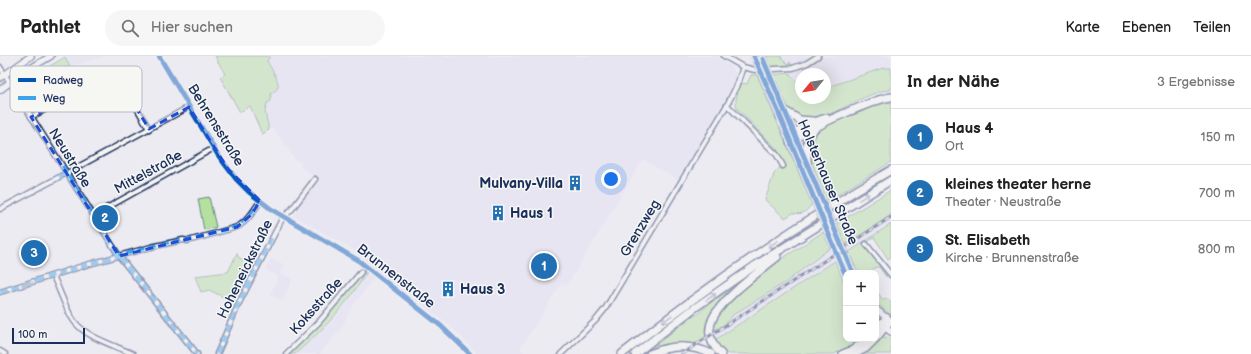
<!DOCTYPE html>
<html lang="de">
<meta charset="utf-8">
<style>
:root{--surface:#fff;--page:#f6f6f6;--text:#222;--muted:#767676;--line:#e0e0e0;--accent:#1f6fb2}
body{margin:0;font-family:"Balsamiq Sans",sans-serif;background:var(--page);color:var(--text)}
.controls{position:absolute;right:12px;bottom:12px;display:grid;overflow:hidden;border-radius:8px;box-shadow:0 4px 16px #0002}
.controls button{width:36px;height:36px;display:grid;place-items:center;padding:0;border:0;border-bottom:1px solid var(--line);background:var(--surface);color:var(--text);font:20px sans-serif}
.compass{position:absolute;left:795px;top:12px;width:36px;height:36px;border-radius:50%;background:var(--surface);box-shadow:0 4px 16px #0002;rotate:240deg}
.scale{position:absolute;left:12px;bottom:10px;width:73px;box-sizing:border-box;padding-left:4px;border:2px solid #1b2f5e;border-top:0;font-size:11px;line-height:14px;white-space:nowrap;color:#1b2f5e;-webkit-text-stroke:3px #f6f6f2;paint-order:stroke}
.you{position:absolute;left:611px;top:123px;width:14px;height:14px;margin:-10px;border:3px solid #fff;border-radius:50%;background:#1a73e8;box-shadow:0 0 0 6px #1a73e833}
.badge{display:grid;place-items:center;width:26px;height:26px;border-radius:50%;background:var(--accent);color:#fff;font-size:13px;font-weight:700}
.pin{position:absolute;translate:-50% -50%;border:2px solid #fff;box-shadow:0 1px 4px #0006}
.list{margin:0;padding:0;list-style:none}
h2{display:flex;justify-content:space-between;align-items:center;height:52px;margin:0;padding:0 16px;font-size:17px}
h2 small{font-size:13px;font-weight:400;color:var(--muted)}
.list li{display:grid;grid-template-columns:26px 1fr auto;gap:12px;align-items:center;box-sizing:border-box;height:56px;padding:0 16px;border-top:1px solid var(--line)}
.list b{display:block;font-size:15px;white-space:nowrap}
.list p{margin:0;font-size:13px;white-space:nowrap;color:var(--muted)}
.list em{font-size:13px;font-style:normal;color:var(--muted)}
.icon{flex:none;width:22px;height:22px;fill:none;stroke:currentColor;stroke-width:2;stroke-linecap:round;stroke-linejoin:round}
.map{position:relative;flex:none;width:891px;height:298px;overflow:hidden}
header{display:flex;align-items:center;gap:24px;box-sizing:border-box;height:56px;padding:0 20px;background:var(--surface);border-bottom:1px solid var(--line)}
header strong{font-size:19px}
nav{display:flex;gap:22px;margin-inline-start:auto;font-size:14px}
.search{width:280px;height:36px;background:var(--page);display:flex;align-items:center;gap:10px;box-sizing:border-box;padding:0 14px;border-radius:22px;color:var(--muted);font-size:15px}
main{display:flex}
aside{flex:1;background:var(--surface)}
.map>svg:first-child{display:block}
.built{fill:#e2def2}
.green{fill:#b4e19f;stroke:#68887e}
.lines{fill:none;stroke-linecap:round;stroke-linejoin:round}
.street-casing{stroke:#1b2f5e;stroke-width:7}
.secondary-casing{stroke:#1b2f5e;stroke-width:8}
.highway-casing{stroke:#1b2f5e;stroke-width:10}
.street{stroke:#f6f6f2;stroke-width:4}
.secondary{stroke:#f6f6f2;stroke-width:5.5}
.highway{stroke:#f6f6f2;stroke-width:7}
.rail-casing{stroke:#1b2f5e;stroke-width:3}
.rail{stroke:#f6f6f2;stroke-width:1.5;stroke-dasharray:4.5;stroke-linecap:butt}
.secondary-bridge-casing{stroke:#1b2f5e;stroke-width:8;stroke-linecap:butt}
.secondary-bridge{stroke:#f6f6f2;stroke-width:5.5}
.quiet{stroke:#3da3ed;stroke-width:4;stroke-dasharray:8 4;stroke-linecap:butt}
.cycleway-casing{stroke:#f6f6f2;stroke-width:8}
.cycleway{stroke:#0057b8;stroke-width:5}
.oneway{stroke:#8892a8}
.marked{fill:none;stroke:#1d4ed8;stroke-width:3;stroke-dasharray:8 5;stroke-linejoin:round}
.labels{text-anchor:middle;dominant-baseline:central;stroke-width:3;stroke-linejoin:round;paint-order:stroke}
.street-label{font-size:14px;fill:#1b2f5e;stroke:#f6f6f2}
.poi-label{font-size:14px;font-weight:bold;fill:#1b2f5e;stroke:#f6f6f2;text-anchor:start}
.key{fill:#f6f6f2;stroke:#b4bac6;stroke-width:1}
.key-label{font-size:11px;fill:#1b2f5e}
</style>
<header>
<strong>Pathlet</strong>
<div class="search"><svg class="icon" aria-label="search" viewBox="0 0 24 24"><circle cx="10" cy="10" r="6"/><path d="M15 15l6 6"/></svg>Hier suchen</div>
<nav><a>Karte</a><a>Ebenen</a><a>Teilen</a></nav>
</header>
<main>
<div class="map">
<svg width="891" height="298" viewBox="0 0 891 298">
<rect width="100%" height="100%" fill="#edebf2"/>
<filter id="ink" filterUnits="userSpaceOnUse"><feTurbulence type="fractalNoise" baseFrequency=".025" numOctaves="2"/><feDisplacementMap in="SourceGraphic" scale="8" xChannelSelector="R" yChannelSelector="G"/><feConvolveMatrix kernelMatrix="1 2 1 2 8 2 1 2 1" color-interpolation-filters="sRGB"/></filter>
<g filter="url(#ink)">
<g class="built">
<path d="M 67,0 L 106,0 L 70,11 L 65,1 Z"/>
<path d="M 270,0 L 717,0 L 731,10 L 736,18 L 734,25 L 723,48 L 678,124 L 643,104 L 567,230 L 562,227 L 520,293 L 526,298 L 478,298 L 449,269 L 366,205 L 366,201 L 294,160 L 301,148 L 318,126 L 310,118 L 310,117 L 300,111 L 301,107 L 294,103 L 273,72 L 269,74 L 265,56 L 267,47 L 271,45 L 271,38 L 277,32 L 278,28 L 275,19 L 267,5 Z"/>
<path d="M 781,0 L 891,0 L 891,12 L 883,12 L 825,32 L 825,18 L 801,18 L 801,30 L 789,17 L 792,9 L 788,8 L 781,1 Z"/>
<path d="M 891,159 L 891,168 L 849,196 L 845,189 Z"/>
<path d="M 830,192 L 835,205 L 715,283 L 714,275 L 725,268 L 734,258 L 786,226 Z"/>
<path d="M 271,202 L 284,208 L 280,217 L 293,222 L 283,245 L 270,239 L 278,220 L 265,214 Z"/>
<path d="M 367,216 L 374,222 L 352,252 L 340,274 L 320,298 L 295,298 L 325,272 L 340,256 Z"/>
</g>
<g class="green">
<path d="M 215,0 L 270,0 L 267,5 C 270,11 280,25 278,31 C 277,34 273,36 271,38 L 271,45 L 267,47 L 265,56 L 269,74 L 262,78 L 250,50 L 240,56 L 220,21 L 225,18 Z"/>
<path d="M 766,0 L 781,0 L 781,1 L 788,8 L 790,6 L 792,9 L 770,11 Z"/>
<path d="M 65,1 L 70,11 L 53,13 L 52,22 L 31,31 L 23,36 L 21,31 L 22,27 Z"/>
<path d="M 883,12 L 891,12 L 891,34 C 864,35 831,65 806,62 C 801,62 793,57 790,53 C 783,45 778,29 774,19 L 789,17 L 801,30 L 801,42 L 825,42 L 825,32 Z"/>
<path d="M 751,19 L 757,19 L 812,148 C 805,156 804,159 793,157 L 785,162 L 765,144 L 774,118 L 784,107 L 777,93 L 737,52 C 734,42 738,36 742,27 L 747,28 Z"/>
<path d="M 891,44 L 891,106 L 827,145 C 820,129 805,97 812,80 C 813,77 817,75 819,73 L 875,48 Z"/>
<path d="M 891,134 L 891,159 L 845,189 L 836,168 Z"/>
<path d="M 209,141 L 216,171 L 204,174 L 198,143 Z"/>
<path d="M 891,168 L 891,201 L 888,203 L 874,181 L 864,189 L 887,220 L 886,221 L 879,211 L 876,211 L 868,217 L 858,217 L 849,196 Z"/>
<path d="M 823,176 L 830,192 L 786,226 L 734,258 L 725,268 L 713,275 L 716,261 L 746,231 L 783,202 Z"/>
<path d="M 237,197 L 238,201 L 251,209 L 234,246 L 209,234 L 201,236 L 195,220 L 228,216 Z"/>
<path d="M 835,205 L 846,231 L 846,283 L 859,283 L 855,289 L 834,298 L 728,298 L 721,293 L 715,284 Z"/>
<path d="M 366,215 L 367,216 C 345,251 326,271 295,298 L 290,298 L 315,272 Z"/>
<path d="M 739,228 L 727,240 L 708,279 L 692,289 L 647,296 L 694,259 L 697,259 L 709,248 Z"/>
<path d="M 876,234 L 883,244 L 885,242 L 891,245 L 891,260 L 876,246 Z"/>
<path d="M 886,281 L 891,282 L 891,298 L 859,298 L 880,282 L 881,283 Z"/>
</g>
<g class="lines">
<defs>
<g id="street">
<path d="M 159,0 L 218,99 L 236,123 L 249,136 L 271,153 L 359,205 L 441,270 L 470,298"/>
<path d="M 724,0 L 743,11 L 755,14 L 793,12 L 807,7 L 818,0"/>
<path d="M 0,11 L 119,200 L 197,298"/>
<path d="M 727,49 L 777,99 L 783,110"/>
<path d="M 31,61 L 115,17 L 118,19 L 149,73"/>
<path d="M 0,153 L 189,51"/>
<path d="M 94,159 L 214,92"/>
<path d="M 866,188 L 891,219"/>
<path d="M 53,220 C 60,234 65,252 74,265 C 85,281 116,290 133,298"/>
<path d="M 0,236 L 86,209 L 151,191 L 183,184 L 188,185 L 237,171 C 247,166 254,155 260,145"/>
<path d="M 0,295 L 5,298"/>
<path d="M 217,298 L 239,247 L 282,163 L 292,153 L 315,123"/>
<path d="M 286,298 L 319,266 L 361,216"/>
<path d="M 561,298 L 596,264 L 605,253 L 727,49 L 737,29 L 743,11"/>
</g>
<g id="secondary">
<path d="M 754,0 L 758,10"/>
<path d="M 762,0 L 766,10"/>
<path d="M 762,19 L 781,63"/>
<path d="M 770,19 L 823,145"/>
<path d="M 0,22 L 31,0"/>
<path d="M 0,34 L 19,19 L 51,0"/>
<path d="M 784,71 L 816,148"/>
<path d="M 846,199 L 853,217"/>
<path d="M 839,203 L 846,220"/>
<path d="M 876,253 L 889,264"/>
<path d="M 876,265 L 891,276"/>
</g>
<g id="highway">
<path d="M 785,55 L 800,64 L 813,65"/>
<path d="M 780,60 C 786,65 787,77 794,80 C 802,82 811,74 817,71 C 827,64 839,60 850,55 C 864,50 877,43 891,41"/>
<path d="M 790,86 C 796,71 812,67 826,62"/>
<path d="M 807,107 L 807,89 L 813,74"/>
<path d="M 876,273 L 887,262"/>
<path d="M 876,282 L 890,265"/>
<path d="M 622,298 C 707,230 797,168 891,114"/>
<path d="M 635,298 L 693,253 L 753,211 L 891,124"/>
<path d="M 650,298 C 670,289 691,288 711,298"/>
<path d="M 721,298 C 695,273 719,250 739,232 C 752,221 764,211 777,201"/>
<path d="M 843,298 L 853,294 L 867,283"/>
<path d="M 854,298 L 866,292 L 875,283"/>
</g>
</defs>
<use href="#street" class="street-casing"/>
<use href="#secondary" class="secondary-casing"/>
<use href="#highway" class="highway-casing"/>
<use href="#street" class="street"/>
<use href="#secondary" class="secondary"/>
<use href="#highway" class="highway"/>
<defs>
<path id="rail" d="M 682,298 L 891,161"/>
</defs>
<use href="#rail" class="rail-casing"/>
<use href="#rail" class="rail"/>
<defs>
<g id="secondary-bridge">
<path d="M 758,10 L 762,19"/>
<path d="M 766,10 L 770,19"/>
<path d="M 823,145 L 846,199"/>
<path d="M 816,148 L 839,203"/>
</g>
</defs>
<use href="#secondary-bridge" class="secondary-bridge-casing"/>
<use href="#secondary-bridge" class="secondary-bridge"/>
<g class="quiet">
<path d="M 62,110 L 119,200 L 197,298"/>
<path d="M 59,121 L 75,113"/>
<path d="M 0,236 L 86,209 L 151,191 L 183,184 L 188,185 L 237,171 C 247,166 254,155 260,145"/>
<path d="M 217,298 L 239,247 L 272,181"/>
</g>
<defs>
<g id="cycleway">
<path d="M 159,0 L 218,99 L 236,123 L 249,136 L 271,153 L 359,205 L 441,270 L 470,298"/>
<path d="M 754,0 L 778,55 L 846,220"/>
<path d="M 763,3 L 853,217"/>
</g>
</defs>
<use href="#cycleway" class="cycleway-casing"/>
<use href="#cycleway" class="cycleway"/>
</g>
<defs><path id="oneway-shaft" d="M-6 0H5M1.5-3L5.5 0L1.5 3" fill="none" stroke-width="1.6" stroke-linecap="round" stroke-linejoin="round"/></defs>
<g class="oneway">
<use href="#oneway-shaft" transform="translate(864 141) rotate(-32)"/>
<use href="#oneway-shaft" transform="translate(773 188) rotate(145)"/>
<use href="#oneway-shaft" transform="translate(27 228) rotate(163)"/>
<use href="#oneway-shaft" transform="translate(711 241) rotate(-35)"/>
<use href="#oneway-shaft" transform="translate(667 263) rotate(144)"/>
</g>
</g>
<path d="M0 0H891V298H0ZM 115,17 L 149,73 L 189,51 L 228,113 L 260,145 L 251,159 L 237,171 L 119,200 L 31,61 Z" fill="#edebf2" fill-opacity=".55" fill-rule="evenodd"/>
<path class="marked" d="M 115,17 L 149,73 L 189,51 L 228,113 L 260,145 L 251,159 L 237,171 L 119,200 L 31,61 Z"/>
<defs>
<symbol id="building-bare" viewBox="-9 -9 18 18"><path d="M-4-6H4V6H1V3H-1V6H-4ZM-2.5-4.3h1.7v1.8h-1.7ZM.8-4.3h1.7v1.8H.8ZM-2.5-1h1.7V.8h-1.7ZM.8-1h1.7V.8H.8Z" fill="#1f6fb2" stroke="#f6f6f2" stroke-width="2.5" paint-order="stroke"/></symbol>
</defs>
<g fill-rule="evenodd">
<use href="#building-bare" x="564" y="116" width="22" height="22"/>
<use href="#building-bare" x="487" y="146" width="22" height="22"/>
<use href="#building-bare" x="437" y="222" width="22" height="22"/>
</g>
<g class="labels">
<g class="street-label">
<text transform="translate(216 69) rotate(58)">Behrensstraße</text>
<text transform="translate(70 102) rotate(58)">Neustraße</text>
<text transform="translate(148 116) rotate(-29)">Mittelstraße</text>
<text transform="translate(828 126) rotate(67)">Holsterhauser Straße</text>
<text transform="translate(640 172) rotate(-59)">Grenzweg</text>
<text transform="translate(245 213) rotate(-64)">Hoheneickstraße</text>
<text transform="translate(396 220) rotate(38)">Brunnenstraße</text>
<text transform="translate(316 250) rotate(-48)">Koksstraße</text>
</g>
<g class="poi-label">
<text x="563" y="127" text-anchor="end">Mulvany-Villa</text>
<text x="510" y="157">Haus 1</text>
<text x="460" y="233">Haus 3</text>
</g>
</g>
<rect x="10" y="10" width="132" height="46" rx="6" class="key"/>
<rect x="18" y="22" width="18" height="4" fill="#0057b8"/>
<rect x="18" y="40" width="18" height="4" fill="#3da3ed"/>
<g class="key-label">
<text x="43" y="28">Radweg</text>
<text x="43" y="46">Weg</text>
</g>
</svg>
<div class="controls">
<button>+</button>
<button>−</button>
</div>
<svg class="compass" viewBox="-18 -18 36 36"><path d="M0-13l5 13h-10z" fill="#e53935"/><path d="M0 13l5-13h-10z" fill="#767676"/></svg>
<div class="scale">100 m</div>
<div class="you"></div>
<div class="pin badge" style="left:544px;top:210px">1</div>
<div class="pin badge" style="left:105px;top:162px">2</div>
<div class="pin badge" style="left:34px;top:197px">3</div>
</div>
<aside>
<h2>In der Nähe<small>3 Ergebnisse</small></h2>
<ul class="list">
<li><span class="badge">1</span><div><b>Haus 4</b><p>Ort</p></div><em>150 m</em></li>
<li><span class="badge">2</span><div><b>kleines theater herne</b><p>Theater · Neustraße</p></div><em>700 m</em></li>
<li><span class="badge">3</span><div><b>St. Elisabeth</b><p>Kirche · Brunnenstraße</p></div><em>800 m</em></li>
</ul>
</aside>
</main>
